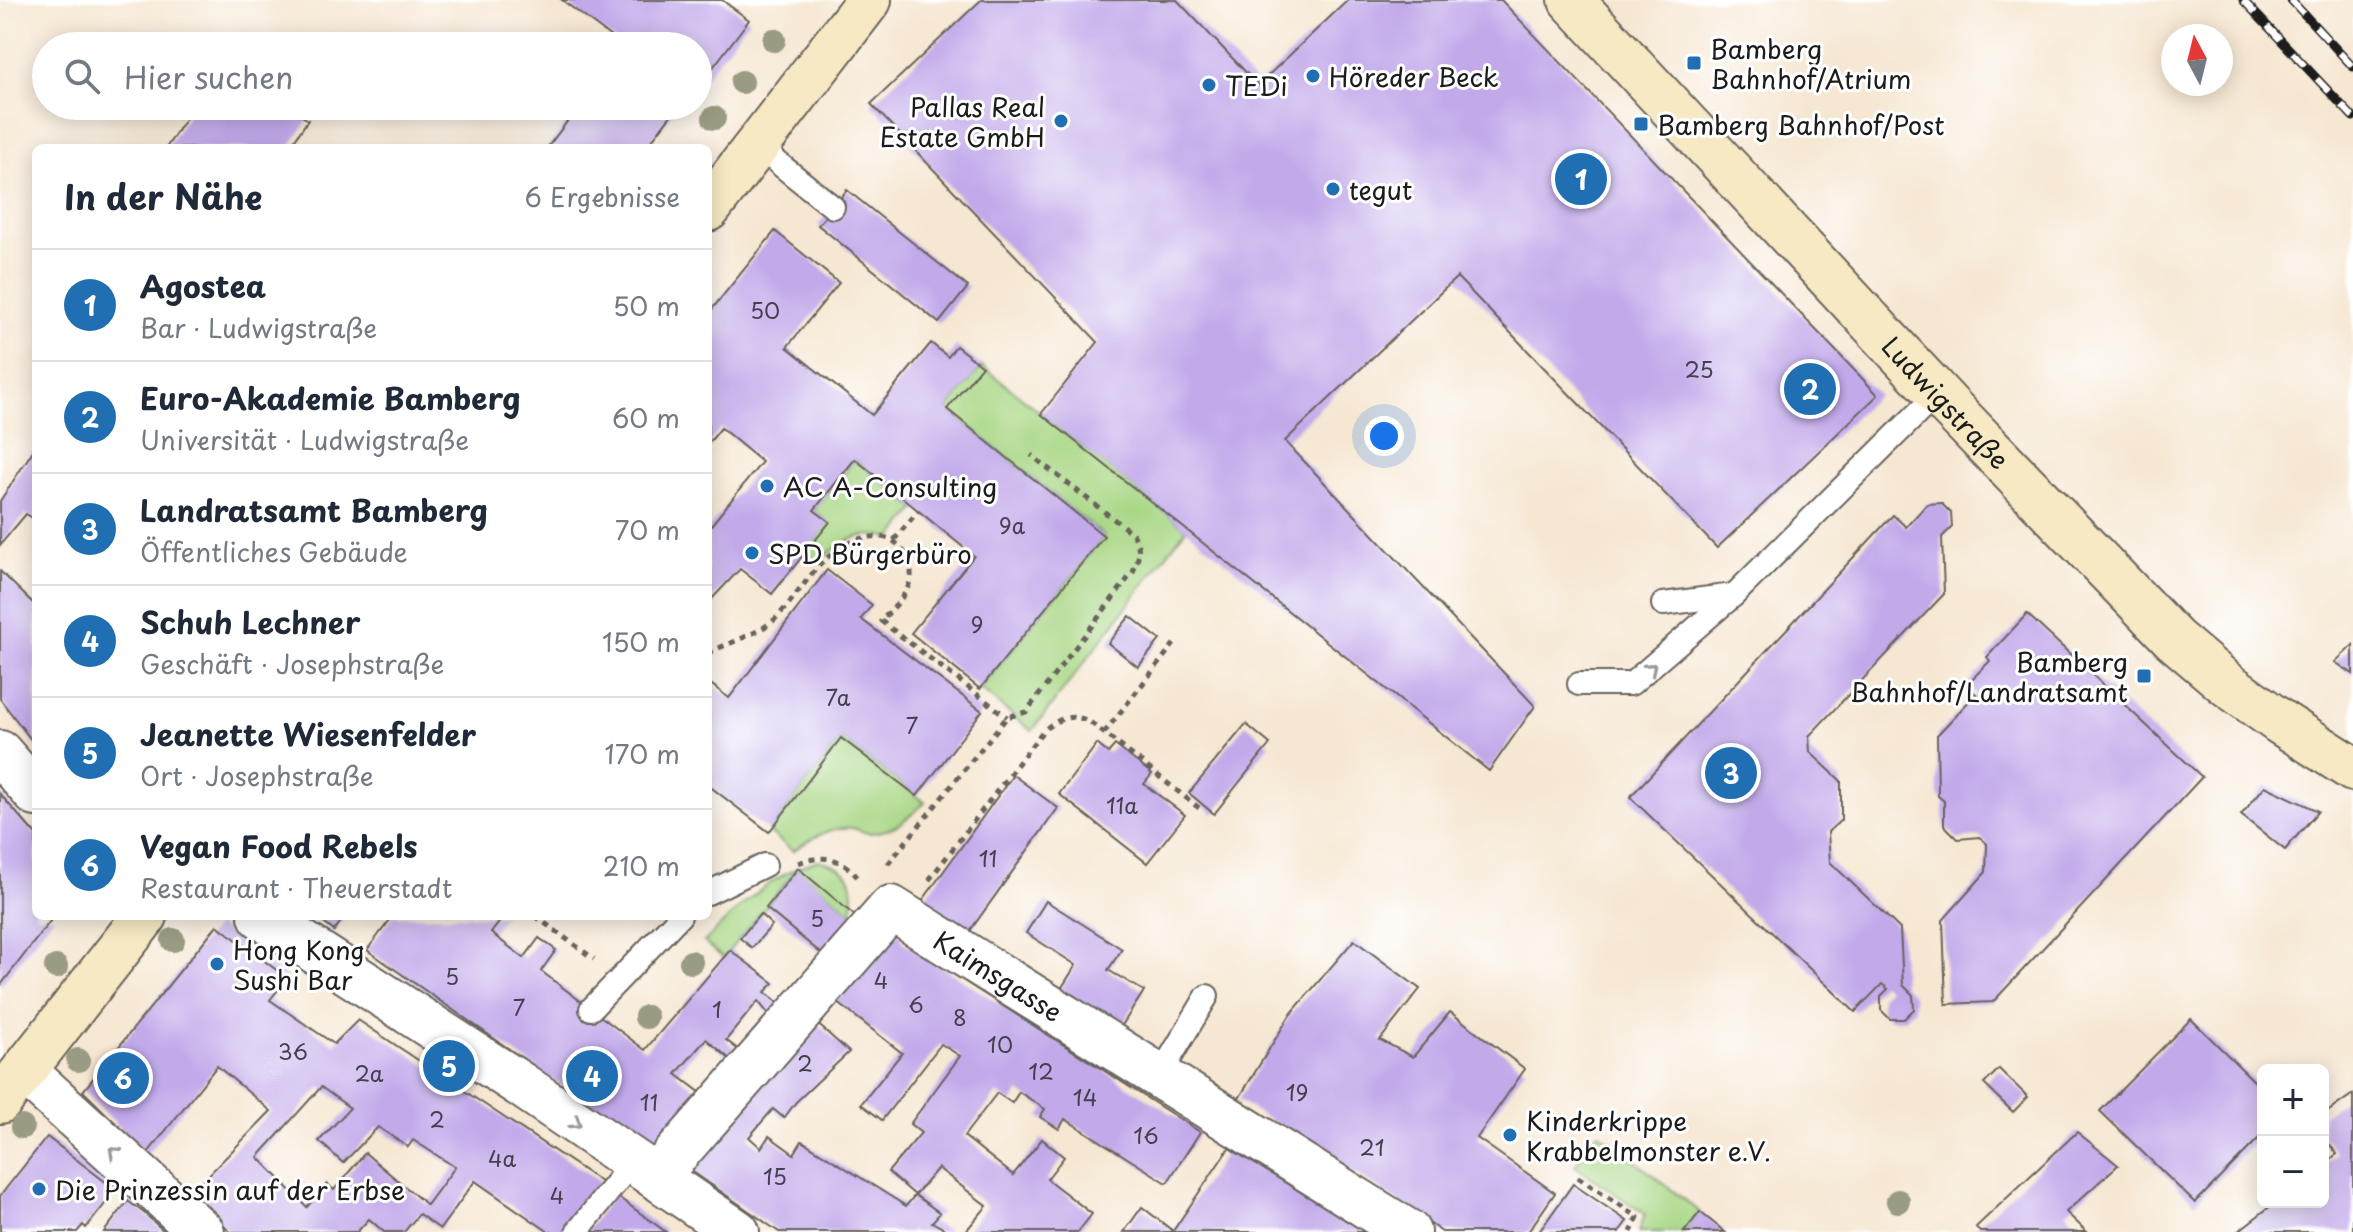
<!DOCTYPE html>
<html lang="de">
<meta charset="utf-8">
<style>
:root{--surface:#fff;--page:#f2f2f3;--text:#1f2937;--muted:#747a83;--line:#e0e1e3;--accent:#1f6fb2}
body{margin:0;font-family:"Playpen Sans",sans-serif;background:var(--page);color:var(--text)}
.controls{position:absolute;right:24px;bottom:24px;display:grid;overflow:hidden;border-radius:12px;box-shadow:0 4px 20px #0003}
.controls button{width:72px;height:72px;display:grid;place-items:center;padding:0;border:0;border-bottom:2px solid var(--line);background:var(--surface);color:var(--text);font:40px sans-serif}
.compass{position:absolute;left:2161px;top:24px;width:72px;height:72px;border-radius:50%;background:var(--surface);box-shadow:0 4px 20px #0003;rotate:353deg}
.you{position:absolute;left:1384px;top:436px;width:28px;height:28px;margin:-20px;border:6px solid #fff;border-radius:50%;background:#1a73e8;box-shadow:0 0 0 12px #1a73e833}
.badge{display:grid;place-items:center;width:52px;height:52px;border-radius:50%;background:var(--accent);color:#fff;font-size:26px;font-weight:700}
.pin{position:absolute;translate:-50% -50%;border:4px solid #fff;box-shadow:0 2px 8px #0006}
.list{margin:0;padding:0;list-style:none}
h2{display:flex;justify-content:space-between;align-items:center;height:104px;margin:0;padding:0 32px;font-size:34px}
h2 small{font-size:26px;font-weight:400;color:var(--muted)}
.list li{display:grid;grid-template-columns:52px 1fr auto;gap:24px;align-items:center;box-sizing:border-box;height:112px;padding:0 32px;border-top:2px solid var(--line)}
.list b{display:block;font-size:30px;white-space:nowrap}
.list p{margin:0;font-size:26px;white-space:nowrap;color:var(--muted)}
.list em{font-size:26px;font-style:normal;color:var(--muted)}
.icon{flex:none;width:44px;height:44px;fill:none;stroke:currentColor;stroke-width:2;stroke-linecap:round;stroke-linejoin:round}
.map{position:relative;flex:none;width:2353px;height:1232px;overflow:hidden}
.search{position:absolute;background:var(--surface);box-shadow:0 4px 20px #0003;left:32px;top:32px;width:680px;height:88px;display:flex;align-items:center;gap:20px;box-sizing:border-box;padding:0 28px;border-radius:44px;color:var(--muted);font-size:30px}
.panel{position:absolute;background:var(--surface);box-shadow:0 4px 20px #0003;left:32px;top:144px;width:680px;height:776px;border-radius:12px}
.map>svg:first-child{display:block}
.green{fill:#a9d785;stroke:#627a50;stroke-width:2}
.building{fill:#c1a9ea;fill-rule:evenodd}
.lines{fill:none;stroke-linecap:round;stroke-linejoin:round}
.lane-casing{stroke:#68635c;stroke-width:26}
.street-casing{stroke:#68635c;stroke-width:48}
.secondary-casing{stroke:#68635c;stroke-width:48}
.path{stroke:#68635c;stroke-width:5;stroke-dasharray:6 6;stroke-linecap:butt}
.lane{stroke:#fff;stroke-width:22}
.street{stroke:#fff;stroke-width:44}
.secondary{stroke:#f7e9c3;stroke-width:44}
.rail-casing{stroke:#1c1c1c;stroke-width:9}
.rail{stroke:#fff;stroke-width:6;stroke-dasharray:18;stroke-linecap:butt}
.tree{fill:#999b82}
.oneway{stroke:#999}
.poi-dot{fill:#1f6fb2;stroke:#fff;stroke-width:3}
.labels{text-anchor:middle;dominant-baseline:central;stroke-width:6;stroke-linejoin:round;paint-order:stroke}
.number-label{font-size:22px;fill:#453f50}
.poi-label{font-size:26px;fill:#1c1c1c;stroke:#fff;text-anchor:start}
.street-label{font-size:26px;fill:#1c1c1c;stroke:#fff}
</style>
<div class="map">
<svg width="2353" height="1232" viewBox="0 0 2353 1232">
<rect width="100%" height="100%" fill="#fff"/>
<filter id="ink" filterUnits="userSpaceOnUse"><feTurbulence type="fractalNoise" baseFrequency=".0125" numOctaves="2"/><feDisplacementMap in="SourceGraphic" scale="16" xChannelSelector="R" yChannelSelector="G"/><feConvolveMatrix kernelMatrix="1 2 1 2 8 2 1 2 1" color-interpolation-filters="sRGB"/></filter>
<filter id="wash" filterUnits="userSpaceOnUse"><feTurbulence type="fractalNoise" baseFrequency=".006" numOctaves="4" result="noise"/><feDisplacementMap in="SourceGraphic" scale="32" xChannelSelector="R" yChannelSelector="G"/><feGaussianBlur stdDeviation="1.8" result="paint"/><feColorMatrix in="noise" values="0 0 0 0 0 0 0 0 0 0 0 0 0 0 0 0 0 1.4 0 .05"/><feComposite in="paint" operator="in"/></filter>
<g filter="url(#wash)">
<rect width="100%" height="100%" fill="#f6e7d2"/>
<g class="green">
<path d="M 982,366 L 1186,529 L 1032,731 L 980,689 L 1104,536 L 947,409 Z"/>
<path d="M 855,459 L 916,509 L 892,538 C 860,529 841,542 817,563 L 805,553 L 829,522 L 814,510 Z"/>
<path d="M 841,738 L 925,802 C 910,817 893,832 871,833 C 864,833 858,829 852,828 C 831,826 810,839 793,851 L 769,832 Z"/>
<path d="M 818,860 C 851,867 856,880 852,913 L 797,869 L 723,958 L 704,942 C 738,908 771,874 818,860 Z"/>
<path d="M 1598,1132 L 1700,1212 L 1684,1232 L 1639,1232 L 1645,1214 L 1575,1166 Z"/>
</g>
<g id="blocks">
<g class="building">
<path d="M 562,0 L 722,0 L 749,20 L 698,87 L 698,46 L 623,46 Z"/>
<path d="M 981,0 L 1177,0 L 1258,85 L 1348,0 L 1501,0 L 1878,395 L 1717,548 L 1457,277 L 1285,441 L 1535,706 L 1489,771 L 1041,414 L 1098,342 L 871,104 Z"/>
<path d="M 194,106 L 287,106 L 308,120 L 289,148 L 166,148 Z"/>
<path d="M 579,106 L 678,106 L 646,148 L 547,148 Z"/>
<path d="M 847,190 L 968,287 L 939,323 L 818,225 Z"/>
<path d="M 775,231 L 839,283 L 787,347 L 872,415 L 931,343 L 948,357 L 956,346 L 982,366 L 947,409 L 1104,536 L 980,689 L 911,633 L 974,556 L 855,459 L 814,510 L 830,522 L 772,594 L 740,569 L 708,603 L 708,529 L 762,462 L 721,428 L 708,444 L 708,314 Z"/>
<path d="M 36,446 L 36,520 L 26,514 L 0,545 L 0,501 Z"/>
<path d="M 1941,503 L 1951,513 L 1952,527 L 1942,537 L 1944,594 L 1809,736 L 1810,752 L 1841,781 L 1841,820 L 1828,832 L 1830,862 L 1900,929 L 1903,985 L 1913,995 L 1914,1009 L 1904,1019 L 1890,1019 L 1881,1010 L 1881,996 L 1888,989 L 1882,984 L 1855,1012 L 1630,797 L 1893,515 L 1906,527 L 1927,504 Z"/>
<path d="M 827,570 L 872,605 L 861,619 L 982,711 L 917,796 L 841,738 L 769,832 L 708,785 L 708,682 L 729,698 Z"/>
<path d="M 0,571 L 36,606 L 36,746 L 0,699 Z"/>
<path d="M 2027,614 L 2202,777 L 1993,1002 L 1946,1004 L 1943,920 L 1986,872 L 1987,844 L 1980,837 L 1958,839 L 1944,825 L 1944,801 L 1938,796 L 1937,735 L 1976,694 L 1966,685 L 1990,661 L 1987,657 Z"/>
<path d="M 1130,616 L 1160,640 L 1138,667 L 1108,643 Z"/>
<path d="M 2353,645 L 2353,674 L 2335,662 Z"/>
<path d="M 1246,724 L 1270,744 L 1214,814 L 1189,793 Z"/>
<path d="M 1097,744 L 1108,753 L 1115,745 L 1152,774 L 1144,784 L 1185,815 L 1147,863 L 1059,794 Z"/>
<path d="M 1013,775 L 1058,808 L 964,939 L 918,907 Z"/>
<path d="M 2265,786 L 2318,811 L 2285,850 L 2241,815 Z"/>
<path d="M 0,794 L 36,835 L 36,916 L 54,916 L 0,986 Z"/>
<path d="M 798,868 L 861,921 L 828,959 L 766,908 Z"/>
<path d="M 1046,901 L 1122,949 L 1108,970 L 1144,991 L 1119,1030 L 1059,992 L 1076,965 L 1026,933 Z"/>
<path d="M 760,914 L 772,925 L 752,948 L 740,938 Z"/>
<path d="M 315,916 L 345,916 L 334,931 Z"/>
<path d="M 393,916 L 504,916 L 491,933 L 524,958 L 539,938 L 556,950 L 541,971 L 645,1050 L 730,950 L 774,983 L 765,992 L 786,1009 L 775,1022 L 758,1001 L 726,1040 L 745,1055 L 737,1065 L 706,1039 L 676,1074 L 705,1096 L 657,1152 L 367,950 Z"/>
<path d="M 217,925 L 287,978 L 270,1000 L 334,1044 L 358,1020 L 604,1184 L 570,1232 L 549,1232 L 475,1181 L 440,1229 L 419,1214 L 404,1232 L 384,1232 L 369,1219 L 357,1232 L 230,1232 L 191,1193 L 271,1111 L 217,1066 L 147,1154 L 83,1091 ZM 321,1087 L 350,1108 L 319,1141 L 343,1163 L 378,1127 L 408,1147 L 413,1140 L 455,1167 L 427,1205 L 365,1153 L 334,1190 L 327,1184 L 307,1207 L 258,1157 Z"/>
<path d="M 901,934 L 903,942 L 1200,1132 L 1167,1183 L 1065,1119 L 1059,1129 L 1040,1117 L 1045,1109 L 1019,1092 L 1012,1103 L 997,1093 L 964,1136 L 1013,1175 L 1042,1139 L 1064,1157 L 1047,1179 L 1092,1214 L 1078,1232 L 965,1232 L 987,1206 L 938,1168 L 915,1195 L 888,1172 L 921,1133 L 910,1124 L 960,1056 L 941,1044 L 882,1120 L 861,1104 L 902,1053 L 832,998 L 879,938 Z"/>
<path d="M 1354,940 L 1420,989 L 1380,1040 L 1413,1057 L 1450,1012 L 1525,1069 L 1477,1138 L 1555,1193 L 1528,1232 L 1442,1232 L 1383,1191 L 1238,1100 L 1290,1015 Z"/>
<path d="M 812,1019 L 849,1052 L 796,1102 L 784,1118 L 773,1109 L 749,1137 L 761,1148 L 769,1136 L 794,1154 L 802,1141 L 906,1206 L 915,1195 L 940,1213 L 932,1222 L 950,1232 L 779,1232 L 680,1163 Z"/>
<path d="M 2191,1019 L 2263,1090 L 2263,1134 L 2195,1203 L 2100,1111 Z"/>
<path d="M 1999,1069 L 2028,1097 L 2013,1112 L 1984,1084 Z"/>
<path d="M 2353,1094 L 2353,1232 L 2237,1232 L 2276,1202 L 2323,1202 L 2323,1165 L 2337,1154 L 2323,1136 L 2323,1115 Z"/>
<path d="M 2077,1132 L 2118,1165 L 2066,1212 L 2087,1232 L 1980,1232 L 1976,1227 Z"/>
<path d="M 47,1137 L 116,1190 L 86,1228 L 83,1225 L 77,1232 L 0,1232 L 0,1196 Z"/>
<path d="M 1229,1148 L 1361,1229 L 1367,1222 L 1380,1232 L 1124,1232 L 1142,1207 L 1173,1231 Z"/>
<path d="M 1573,1184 L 1627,1221 L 1619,1232 L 1539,1232 Z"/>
<path d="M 614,1194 L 666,1232 L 586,1232 Z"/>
<path d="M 128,1201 L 144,1213 L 165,1232 L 104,1232 Z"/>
<path d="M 1700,1212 L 1725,1232 L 1684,1232 Z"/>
</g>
</g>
</g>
<g filter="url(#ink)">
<use href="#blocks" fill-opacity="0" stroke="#68635c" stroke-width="2"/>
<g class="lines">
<defs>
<g id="lane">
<path d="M 757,146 L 833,207"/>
<path d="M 1663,604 L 1734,595"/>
<path d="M 1579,684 L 1631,684 L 1734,595 L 1938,393"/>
<path d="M 708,893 L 765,865"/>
<path d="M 591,1009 L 680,916"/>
<path d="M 1160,1075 L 1207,996"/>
<path d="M 577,1232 L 633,1161"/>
</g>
<g id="street">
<path d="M 0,753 L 36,794"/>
<path d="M 261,916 L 520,1084 L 737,1232"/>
<path d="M 24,1071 L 202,1232"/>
<path id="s1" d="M 656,1177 L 891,908 L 1408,1232"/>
</g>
<g id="secondary">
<path id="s2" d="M 1571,0 L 1949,406 L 2174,639 L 2227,684 L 2280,722 L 2353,769"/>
<path d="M 708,209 L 869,0"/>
<path d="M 0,1101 L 145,916"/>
</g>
</defs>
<use href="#lane" class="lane-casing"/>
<use href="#street" class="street-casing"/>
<use href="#secondary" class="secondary-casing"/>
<g class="path">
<path d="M 894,540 L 918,511"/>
<path d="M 708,653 C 726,644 760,633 774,620 C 805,590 821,545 869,537 C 878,536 890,537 897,544 C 906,552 912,564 911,576 C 909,594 893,608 881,621 L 1007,717"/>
<path d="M 1104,733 L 1174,644"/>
<path d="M 798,863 C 825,854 841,857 859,879"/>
<path d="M 888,864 L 1007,717 L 1026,712 L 1133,572 C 1139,557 1142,549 1133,534 L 1031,455"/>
<path d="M 929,880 L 1042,732 C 1056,719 1072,712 1090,722 L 1199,808"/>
<path d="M 535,916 L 594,959"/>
<path d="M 1578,1177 L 1638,1217 L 1631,1232"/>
</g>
<use href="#lane" class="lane"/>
<use href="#street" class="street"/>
<use href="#secondary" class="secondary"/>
<defs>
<g id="rail">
<path d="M 2243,0 L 2353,117"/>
<path d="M 2291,0 L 2353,67"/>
</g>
</defs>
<use href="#rail" class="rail-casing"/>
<use href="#rail" class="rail"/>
</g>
<g class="tree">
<circle cx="774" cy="40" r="12"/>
<circle cx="742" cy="82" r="12"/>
<circle cx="714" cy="118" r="12"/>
<circle cx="173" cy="940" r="12"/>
<circle cx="691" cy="962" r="12"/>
<circle cx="56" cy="967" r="12"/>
<circle cx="646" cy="1017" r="12"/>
<circle cx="78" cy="1060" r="12"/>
<circle cx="22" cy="1127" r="12"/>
<circle cx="1898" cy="1201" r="12"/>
</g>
<defs><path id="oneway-chevron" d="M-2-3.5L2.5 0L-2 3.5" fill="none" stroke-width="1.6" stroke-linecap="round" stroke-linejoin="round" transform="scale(2)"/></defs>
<g class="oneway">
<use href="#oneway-chevron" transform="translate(1651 668) rotate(-41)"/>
<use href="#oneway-chevron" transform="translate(576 1123) rotate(34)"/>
<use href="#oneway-chevron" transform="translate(114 1152) rotate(-138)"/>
</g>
</g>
<g class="poi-dot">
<rect x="1686" y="55" width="16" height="16" rx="4"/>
<circle cx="1313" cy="76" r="8"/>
<circle cx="1209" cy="85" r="8"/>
<circle cx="1061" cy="121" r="8"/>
<rect x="1633" y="116" width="16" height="16" rx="4"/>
<circle cx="1333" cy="189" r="8"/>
<circle cx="767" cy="486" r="8"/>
<circle cx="752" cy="553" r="8"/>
<rect x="2136" y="668" width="16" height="16" rx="4"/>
<circle cx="217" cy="964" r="8"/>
<circle cx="1510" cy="1135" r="8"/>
<circle cx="39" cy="1189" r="8"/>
</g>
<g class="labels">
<g class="number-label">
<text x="765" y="309">50</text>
<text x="1699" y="368">25</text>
<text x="1012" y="524">9a</text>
<text x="977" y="623">9</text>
<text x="838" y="696">7a</text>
<text x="912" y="724">7</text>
<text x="1122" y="804">11a</text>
<text x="988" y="857">11</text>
<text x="817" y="917">5</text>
<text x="452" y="975">5</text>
<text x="881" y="979">4</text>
<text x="916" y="1003">6</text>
<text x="519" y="1006">7</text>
<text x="717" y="1008">1</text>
<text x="960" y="1016">8</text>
<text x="1000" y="1043">10</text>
<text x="293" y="1050">36</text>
<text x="805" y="1062">2</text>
<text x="1041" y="1070">12</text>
<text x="369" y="1072">2a</text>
<text x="1297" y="1091">19</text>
<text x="1085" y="1096">14</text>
<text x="649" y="1101">11</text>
<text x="437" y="1118">2</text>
<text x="1146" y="1134">16</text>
<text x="1372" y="1146">21</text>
<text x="502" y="1157">4a</text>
<text x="775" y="1175">15</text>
<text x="557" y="1194">4</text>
</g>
<g class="poi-label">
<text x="1710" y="48">Bamberg<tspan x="1710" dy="30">Bahnhof/Atrium</tspan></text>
<text x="1329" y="76">Höreder Beck</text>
<text x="1225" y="85">TEDi</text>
<text x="1045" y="106" text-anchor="end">Pallas Real<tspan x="1045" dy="30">Estate GmbH</tspan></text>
<text x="1657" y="124">Bamberg Bahnhof/Post</text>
<text x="1349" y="189">tegut</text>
<text x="783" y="486">AC A-Consulting</text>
<text x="768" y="553">SPD Bürgerbüro</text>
<text x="2128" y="661" text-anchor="end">Bamberg<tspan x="2128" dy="30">Bahnhof/Landratsamt</tspan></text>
<text x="233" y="949">Hong Kong<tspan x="233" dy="30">Sushi Bar</tspan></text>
<text x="1526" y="1120">Kinderkrippe<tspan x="1526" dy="30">Krabbelmonster e.V.</tspan></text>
<text x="55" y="1189">Die Prinzessin auf der Erbse</text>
</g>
<g class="street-label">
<text stroke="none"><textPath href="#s2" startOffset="550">Ludwigstraße</textPath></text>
<text stroke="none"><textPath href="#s1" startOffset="484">Kaimsgasse</textPath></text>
</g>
</g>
</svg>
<div class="controls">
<button>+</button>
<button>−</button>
</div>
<svg class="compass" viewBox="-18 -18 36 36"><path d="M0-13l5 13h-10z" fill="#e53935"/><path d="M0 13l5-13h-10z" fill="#747a83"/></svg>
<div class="you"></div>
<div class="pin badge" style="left:1581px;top:179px">1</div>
<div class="pin badge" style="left:1810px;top:389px">2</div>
<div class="pin badge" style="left:1731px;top:773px">3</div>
<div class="pin badge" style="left:592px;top:1076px">4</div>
<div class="pin badge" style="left:449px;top:1066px">5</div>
<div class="pin badge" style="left:123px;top:1078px">6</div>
<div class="search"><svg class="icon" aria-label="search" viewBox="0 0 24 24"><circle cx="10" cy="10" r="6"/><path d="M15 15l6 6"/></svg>Hier suchen</div>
<section class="panel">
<h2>In der Nähe<small>6 Ergebnisse</small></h2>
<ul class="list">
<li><span class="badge">1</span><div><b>Agostea</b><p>Bar · Ludwigstraße</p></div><em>50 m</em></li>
<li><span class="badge">2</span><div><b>Euro-Akademie Bamberg</b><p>Universität · Ludwigstraße</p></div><em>60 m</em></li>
<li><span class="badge">3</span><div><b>Landratsamt Bamberg</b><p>Öffentliches Gebäude</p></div><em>70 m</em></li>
<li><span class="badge">4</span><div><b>Schuh Lechner</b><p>Geschäft · Josephstraße</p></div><em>150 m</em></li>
<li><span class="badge">5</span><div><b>Jeanette Wiesenfelder</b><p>Ort · Josephstraße</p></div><em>170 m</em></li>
<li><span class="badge">6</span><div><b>Vegan Food Rebels</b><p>Restaurant · Theuerstadt</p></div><em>210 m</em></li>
</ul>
</section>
</div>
